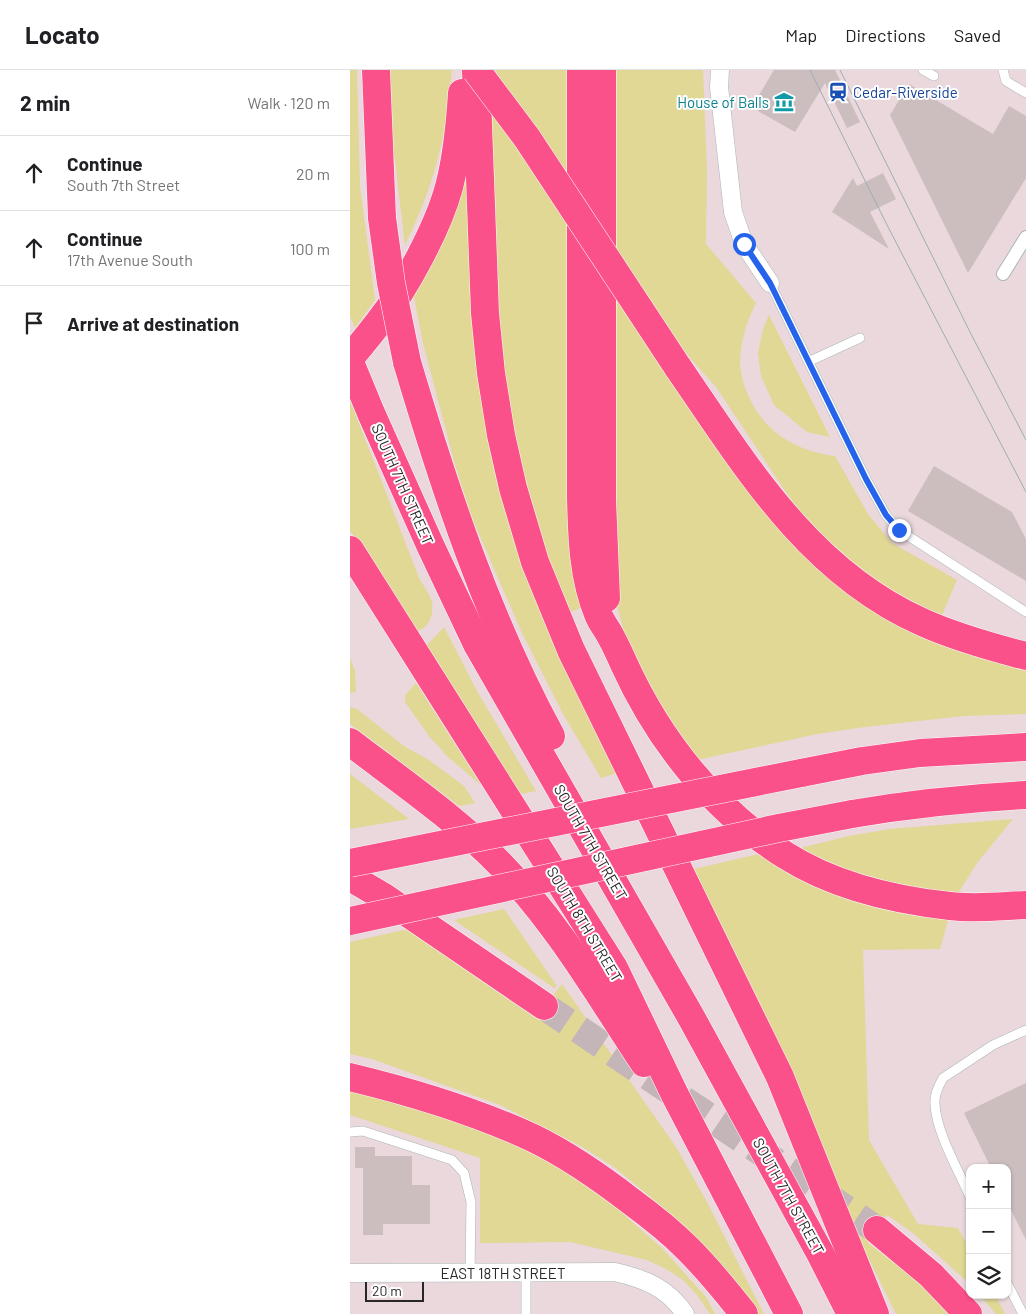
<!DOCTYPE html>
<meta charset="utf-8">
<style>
:root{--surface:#fff;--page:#f6f6f6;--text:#202124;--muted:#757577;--line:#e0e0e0}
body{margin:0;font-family:Barlow,sans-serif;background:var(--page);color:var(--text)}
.controls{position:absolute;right:15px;bottom:15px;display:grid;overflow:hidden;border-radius:10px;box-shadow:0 1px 4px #0004}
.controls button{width:45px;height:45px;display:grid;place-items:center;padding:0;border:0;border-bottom:1px solid var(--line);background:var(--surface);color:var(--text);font:25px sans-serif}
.scale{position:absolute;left:15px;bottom:12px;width:59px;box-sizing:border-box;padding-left:5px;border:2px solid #272727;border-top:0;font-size:14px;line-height:18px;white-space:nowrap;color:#272727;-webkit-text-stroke:4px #fff;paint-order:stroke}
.stop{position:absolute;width:15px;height:15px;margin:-11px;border:4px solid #2563eb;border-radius:50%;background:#fff}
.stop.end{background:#2563eb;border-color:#fff;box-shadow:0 1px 5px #0008}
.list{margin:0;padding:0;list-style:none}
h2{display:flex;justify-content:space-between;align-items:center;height:65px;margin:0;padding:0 20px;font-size:21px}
h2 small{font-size:16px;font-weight:400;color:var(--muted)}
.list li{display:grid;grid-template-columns:32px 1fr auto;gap:15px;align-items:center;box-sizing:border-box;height:75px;padding:0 20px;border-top:1px solid var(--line)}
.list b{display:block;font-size:19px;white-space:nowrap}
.list p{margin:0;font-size:16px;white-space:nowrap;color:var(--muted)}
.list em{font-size:16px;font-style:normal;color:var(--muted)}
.icon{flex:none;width:28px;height:28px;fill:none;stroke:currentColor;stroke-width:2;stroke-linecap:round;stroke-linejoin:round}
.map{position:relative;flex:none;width:676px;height:1244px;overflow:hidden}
header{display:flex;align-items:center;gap:30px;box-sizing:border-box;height:70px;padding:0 25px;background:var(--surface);border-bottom:1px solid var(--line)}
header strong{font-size:24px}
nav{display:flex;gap:28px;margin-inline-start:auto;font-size:18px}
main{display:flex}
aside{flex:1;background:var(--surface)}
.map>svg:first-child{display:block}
.green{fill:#e0d894}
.building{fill:#ccbdbf}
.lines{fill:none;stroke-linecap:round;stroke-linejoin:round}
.motorway-tunnel{stroke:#c3b5b8;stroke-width:28;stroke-dasharray:28 14;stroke-linecap:butt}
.service-casing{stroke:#a9b7b7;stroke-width:10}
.pedestrian-casing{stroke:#a9b7b7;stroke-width:14}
.minor-casing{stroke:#a9b7b7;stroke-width:19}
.motorway-casing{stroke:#fff;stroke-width:29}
.service{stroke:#fff;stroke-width:9}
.pedestrian{stroke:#fff;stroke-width:12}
.minor{stroke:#fff;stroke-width:18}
.motorway{stroke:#fb518a;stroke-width:28}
.tram{stroke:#9bafb1;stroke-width:1}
.motorway-bridge-casing{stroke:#fff;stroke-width:29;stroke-linecap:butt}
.motorway-bridge{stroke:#fb518a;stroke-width:28}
.route{stroke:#2563eb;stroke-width:6}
.labels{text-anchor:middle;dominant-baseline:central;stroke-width:4;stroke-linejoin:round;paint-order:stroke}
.transit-label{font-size:15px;fill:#164399;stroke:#fff;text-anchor:start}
.culture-label{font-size:15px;fill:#0d838f;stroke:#fff;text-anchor:end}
.street-label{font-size:15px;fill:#272727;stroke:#fff}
</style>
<header>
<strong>Locato</strong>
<nav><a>Map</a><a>Directions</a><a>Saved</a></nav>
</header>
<main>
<aside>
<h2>2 min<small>Walk · 120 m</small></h2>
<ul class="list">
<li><svg class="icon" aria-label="ahead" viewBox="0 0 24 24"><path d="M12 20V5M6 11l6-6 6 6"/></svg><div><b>Continue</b><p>South 7th Street</p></div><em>20 m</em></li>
<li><svg class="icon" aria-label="ahead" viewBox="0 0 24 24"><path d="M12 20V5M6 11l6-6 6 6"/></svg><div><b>Continue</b><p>17th Avenue South</p></div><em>100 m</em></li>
<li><svg class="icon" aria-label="arrive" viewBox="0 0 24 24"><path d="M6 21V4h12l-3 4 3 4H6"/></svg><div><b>Arrive at destination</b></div></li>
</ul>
</aside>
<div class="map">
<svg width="676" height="1244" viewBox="0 0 676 1244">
<rect width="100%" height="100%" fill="#ead8dc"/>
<g class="green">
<path d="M 0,0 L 7,0 L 10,116 L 25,230 L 5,258 L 0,247 Z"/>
<path d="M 39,0 L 102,0 C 99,28 96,57 89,84 C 81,116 69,146 55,175 L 42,66 Z"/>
<path d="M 145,0 L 219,0 L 221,113 L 150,8 Z"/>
<path d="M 260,0 L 353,0 L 357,101 L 356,174 L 406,233 C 396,253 390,273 390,295 C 391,305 394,316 398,325 C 414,362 446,381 485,386 L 518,444 L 542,473 L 607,510 L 592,545 L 572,541 L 501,497 L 459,457 L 366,317 L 340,288 L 297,231 L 262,176 Z"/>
<path d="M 139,37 L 221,155 L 235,536 L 214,545 L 205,524 L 150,315 Z"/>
<path d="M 115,77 L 135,324 L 271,702 L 251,708 L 213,644 L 172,563 L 122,448 L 105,395 L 73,273 L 62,217 Z"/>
<path d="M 261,218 L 409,436 L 440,471 L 469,500 L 500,524 L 676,597 L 676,644 L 613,646 L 515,657 L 467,664 L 342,691 L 317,659 L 276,570 L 266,531 Z"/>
<path d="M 419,245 L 480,367 L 457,362 L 424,335 L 411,306 L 408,283 L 413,259 Z"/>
<path d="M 0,330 L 70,510 C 74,516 80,525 82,532 C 84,546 78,562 62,561 L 0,460 Z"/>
<path d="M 94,557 L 127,621 L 186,721 L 166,725 L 74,578 Z"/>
<path d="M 0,588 L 5,601 L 6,622 L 0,623 Z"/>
<path d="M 66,613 L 131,715 L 98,687 L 79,666 L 55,632 L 55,625 Z"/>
<path d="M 0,637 L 7,639 L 54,676 L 79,690 L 114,716 L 125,733 L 109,736 L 0,654 Z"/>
<path d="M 0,704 L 59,749 L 0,759 Z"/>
<path d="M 663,749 L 627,793 L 609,822 C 551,818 501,807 450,778 L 499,766 L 540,759 Z"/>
<path d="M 413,783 L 599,847 L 590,879 L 513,880 L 519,1070 L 568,1154 L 608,1158 L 620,1180 L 620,1214 L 563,1163 L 537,1145 L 518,1173 L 572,1214 L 603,1244 L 546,1244 L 514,1179 L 340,800 Z"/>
<path d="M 154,839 L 207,916 L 204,918 L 104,850 Z"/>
<path d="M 58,859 L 185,948 L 212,914 L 326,1077 L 357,1132 L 414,1244 L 400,1244 L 326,1150 L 298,1125 L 264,1097 L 232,1077 L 150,1035 L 22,989 L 0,984 L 0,872 Z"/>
<path d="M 0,1019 L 133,1059 L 201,1092 L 262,1132 L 281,1151 L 312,1178 L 356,1227 L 365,1244 L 360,1244 L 347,1225 L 333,1210 L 316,1199 L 297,1190 L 220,1172 L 130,1173 L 130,1088 L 0,1045 Z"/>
<path d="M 630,1225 L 645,1225 L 655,1244 L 646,1244 Z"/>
</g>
<g class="building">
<path d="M 424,0 L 485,0 L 510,52 L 497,58 L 475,13 L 445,62 L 408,41 L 406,30 Z"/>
<path d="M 559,14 L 643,64 L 659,36 L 676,46 L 676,108 L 618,203 L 540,45 Z"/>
<path d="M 533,103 L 546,129 L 520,142 L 539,179 L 482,142 L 503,108 L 507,116 Z"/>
<path d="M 584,396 L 662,442 L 676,469 L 676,511 L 558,441 Z"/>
<path d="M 676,1013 L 676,1170 L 657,1132 L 657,1098 L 641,1098 L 614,1043 Z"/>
<path d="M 5,1077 L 25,1077 L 25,1086 L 62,1086 L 62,1115 L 80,1115 L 80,1154 L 33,1154 L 33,1165 L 13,1165 L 13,1098 L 5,1098 Z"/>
</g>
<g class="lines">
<path class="motorway-tunnel" d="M 194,936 L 527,1160"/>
<defs>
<g id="service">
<path d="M 573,0 L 584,6"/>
<path d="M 653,0 L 656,11 L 676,23"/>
<path d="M 420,213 L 516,409 L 536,445 L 549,460 L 676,542"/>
<path d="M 460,291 L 510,268"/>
<path d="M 0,1062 L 13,1061 L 102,1090 L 114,1103 L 121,1132 L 120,1204"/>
<path d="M 620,1127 C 609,1101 586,1062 585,1034 C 584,1026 589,1015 593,1008 L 643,975 L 676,960"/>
<path d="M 176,1203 L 176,1244"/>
<path d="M 657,1213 L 673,1244"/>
</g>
<path id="pedestrian" d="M 653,204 L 676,167"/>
<g id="minor">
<path d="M 370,0 L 369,17 L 383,142 L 394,174 L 420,213"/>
<path d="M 0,1203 L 265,1202 C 295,1209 318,1218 335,1244"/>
</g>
<g id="motorway">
<path d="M 26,0 L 32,148"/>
<path d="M 126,0 L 135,243 L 141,303 L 151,365 L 163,418 L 185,492 L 221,580 L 430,1007 L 525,1244"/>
<path d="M 231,0 L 231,429 C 232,468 233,507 248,544 C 251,552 257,559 261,567 C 266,576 270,585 274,594 C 309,671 364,740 435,785 C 484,816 544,830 600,836 C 625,839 651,836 676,835"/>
<path d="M 252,0 L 252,429 L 256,528"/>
<path d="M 0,288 C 10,276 20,264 29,252 C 55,219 88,158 99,117 C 107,86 110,55 112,23"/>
<path d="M 0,292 L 21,343 L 81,477 L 127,574 L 341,947 L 470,1183 L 501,1244"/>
<path d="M 57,292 C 95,420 137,548 201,666"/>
<path d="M 327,296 C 395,395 458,501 572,552 C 605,567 641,577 676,586"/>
<path d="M 0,480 L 264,898 L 325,1025 L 439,1244"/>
<path d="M 0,672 C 51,711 105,748 150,794 C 207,852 249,925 294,993"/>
<path d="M 451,703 L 512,691 L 570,683 L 676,677"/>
<path d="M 502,744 C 560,734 617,728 676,725"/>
<path d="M 0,807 L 34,827 L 194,936"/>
<path d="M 0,1007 C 62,1022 125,1041 183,1068 C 218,1085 251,1108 282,1132 C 301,1146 320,1161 337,1178 C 358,1199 376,1221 394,1244"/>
<path d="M 527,1160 L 581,1205 L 618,1244"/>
</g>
</defs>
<use href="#service" class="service-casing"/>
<use href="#pedestrian" class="pedestrian-casing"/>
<use href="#minor" class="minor-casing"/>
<use href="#motorway" class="motorway-casing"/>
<use href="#service" class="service"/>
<use href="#pedestrian" class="pedestrian"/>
<use href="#minor" class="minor"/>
<use href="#motorway" class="motorway"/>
<g class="tram">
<path d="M 460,0 L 537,155 L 676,422"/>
<path d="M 490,0 L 621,264 L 676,370"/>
</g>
<defs>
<g id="motorway-bridge">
<path d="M 126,0 L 177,68 L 327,296"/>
<path d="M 32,148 L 41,213 L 57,292"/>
<path d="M 0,793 L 451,703"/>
<path d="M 0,851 L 429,758 L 502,744"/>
</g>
</defs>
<use href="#motorway-bridge" class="motorway-bridge-casing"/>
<use href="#motorway-bridge" class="motorway-bridge"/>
</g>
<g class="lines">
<path class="route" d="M 394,174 L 420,213 L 516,409 L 536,445 L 549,460"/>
</g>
<defs>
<symbol id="station-bare" viewBox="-9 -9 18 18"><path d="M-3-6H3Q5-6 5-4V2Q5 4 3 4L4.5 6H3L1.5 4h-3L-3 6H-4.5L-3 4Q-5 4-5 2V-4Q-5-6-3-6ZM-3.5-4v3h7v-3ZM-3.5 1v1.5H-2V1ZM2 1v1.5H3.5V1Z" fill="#1a4fb4" stroke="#fff" stroke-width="2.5" paint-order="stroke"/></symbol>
<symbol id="museum-bare" viewBox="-9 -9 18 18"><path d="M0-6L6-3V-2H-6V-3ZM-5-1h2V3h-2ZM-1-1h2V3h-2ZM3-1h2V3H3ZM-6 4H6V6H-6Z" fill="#0f9aa8" stroke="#fff" stroke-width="2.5" paint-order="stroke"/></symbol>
</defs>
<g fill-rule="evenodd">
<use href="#station-bare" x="474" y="8" width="28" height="28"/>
<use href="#museum-bare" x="420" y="18" width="28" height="28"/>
</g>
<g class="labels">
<g class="transit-label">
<text x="503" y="22">Cedar-Riverside</text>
</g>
<g class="culture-label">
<text x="419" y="32">House of Balls</text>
</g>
<g class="street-label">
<text transform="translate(53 414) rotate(66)">SOUTH 7TH STREET</text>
<text transform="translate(241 772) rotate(60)">SOUTH 7TH STREET</text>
<text transform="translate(235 854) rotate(59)">SOUTH 8TH STREET</text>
<text transform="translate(439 1126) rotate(61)">SOUTH 7TH STREET</text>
<text x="153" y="1203">EAST 18TH STREET</text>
</g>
</g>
</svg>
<div class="controls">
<button>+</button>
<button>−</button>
<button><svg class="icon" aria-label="layers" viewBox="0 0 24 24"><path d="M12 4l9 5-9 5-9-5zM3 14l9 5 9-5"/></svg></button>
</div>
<div class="scale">20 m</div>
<div class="stop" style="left:394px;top:174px"></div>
<div class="stop end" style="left:549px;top:460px"></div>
</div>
</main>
